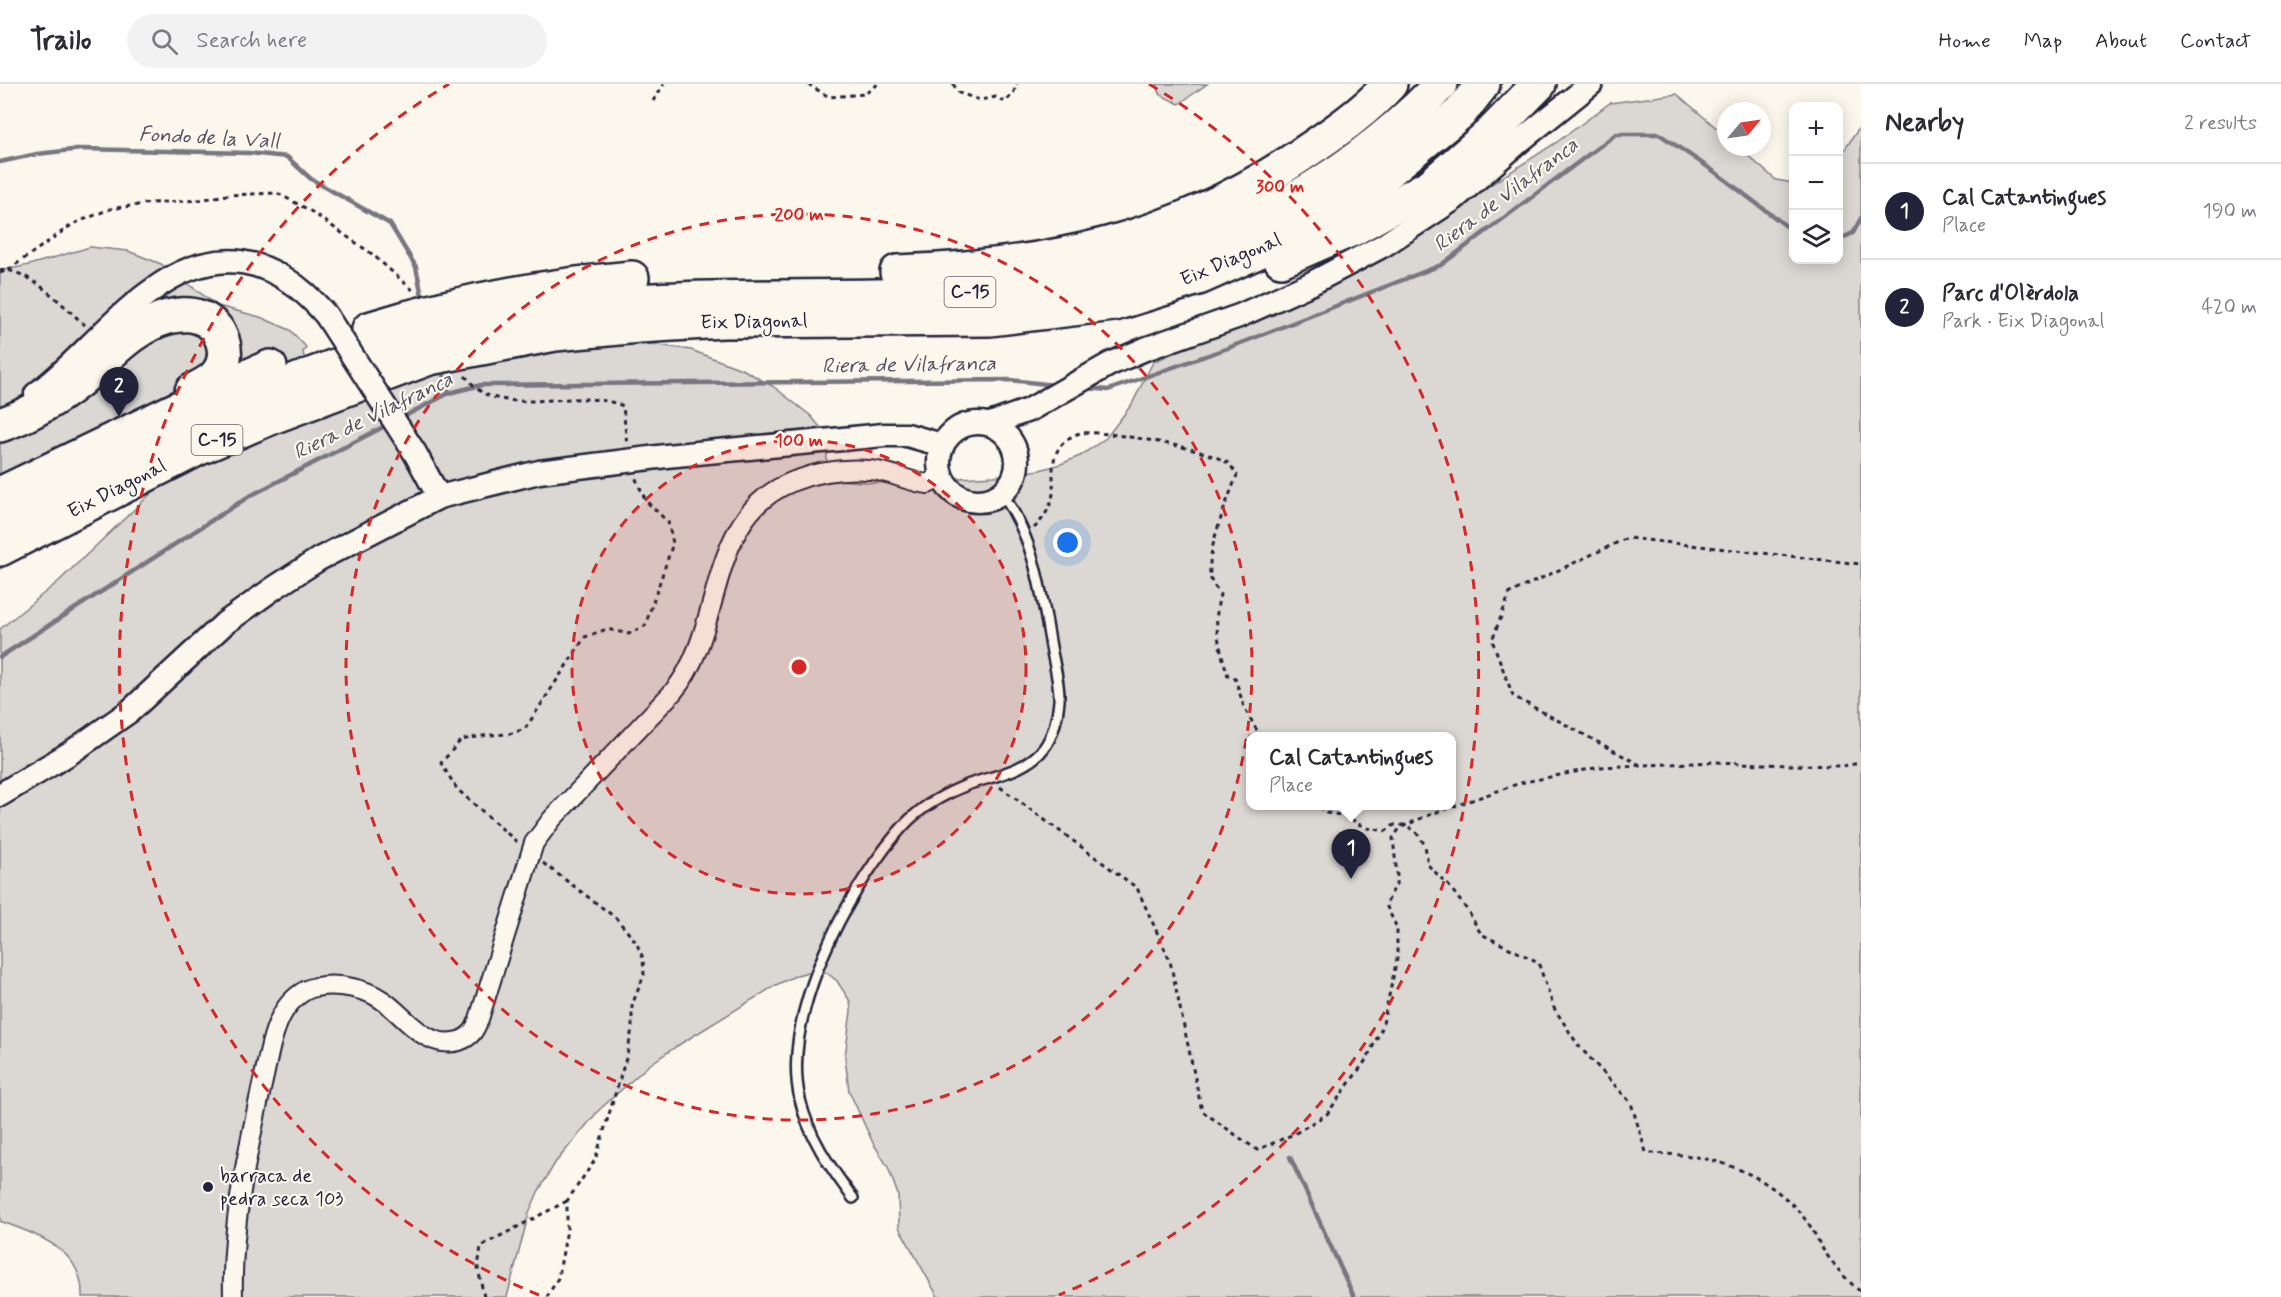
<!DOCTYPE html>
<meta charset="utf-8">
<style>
:root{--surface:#fff;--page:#f2f2f3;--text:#2b2b33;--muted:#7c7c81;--line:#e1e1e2;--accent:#22223b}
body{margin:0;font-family:Mynerve,sans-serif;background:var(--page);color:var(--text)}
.controls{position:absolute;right:18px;top:18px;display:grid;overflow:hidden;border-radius:12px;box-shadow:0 3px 15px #0003}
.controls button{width:54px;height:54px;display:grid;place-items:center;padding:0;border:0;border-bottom:2px solid var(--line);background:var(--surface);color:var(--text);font:30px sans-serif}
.compass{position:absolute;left:1717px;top:18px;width:54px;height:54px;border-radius:50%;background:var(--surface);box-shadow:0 3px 15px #0003;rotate:61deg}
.you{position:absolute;left:1068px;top:459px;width:21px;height:21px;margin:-15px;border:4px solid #fff;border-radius:50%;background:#1a73e8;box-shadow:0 0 0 9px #1a73e833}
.badge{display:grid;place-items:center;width:39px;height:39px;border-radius:50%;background:var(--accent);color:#fff;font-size:20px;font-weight:700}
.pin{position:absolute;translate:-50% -50px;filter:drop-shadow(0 2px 3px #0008)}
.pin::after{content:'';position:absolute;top:32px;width:21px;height:18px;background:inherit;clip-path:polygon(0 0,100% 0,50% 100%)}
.popup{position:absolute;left:1246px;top:648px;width:210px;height:78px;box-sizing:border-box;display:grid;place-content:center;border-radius:12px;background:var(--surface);filter:drop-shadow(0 2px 4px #0005);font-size:20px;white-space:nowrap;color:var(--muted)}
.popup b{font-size:22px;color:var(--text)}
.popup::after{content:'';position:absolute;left:50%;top:100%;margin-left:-12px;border:12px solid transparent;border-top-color:var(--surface)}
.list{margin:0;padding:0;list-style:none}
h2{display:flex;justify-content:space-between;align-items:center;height:78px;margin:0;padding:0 24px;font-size:26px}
h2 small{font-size:20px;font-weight:400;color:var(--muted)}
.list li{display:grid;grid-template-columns:39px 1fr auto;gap:18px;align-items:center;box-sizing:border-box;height:96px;padding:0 24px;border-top:2px solid var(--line)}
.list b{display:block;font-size:22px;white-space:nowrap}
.list p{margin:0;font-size:20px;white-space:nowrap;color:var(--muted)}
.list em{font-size:20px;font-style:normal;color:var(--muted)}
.icon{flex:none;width:33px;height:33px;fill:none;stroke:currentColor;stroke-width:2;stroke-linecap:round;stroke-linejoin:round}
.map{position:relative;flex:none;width:1861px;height:1213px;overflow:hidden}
header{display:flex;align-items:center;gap:36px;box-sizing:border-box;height:84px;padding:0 30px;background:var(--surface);border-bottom:2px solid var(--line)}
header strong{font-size:28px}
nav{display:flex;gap:33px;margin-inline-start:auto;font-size:21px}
.search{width:420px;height:54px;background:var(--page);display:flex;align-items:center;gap:15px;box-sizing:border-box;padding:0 21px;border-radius:33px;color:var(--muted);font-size:22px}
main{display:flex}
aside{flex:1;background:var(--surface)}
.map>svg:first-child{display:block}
.green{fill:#dbd8d3;stroke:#7e7d87;stroke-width:1.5;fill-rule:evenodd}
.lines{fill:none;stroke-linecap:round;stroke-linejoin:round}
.stream{stroke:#787681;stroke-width:4.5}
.service-casing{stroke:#22223b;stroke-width:14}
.minor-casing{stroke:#22223b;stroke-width:22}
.tertiary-casing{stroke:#22223b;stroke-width:27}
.motorway-casing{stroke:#22223b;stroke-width:38}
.path{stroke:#22223b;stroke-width:3;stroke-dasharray:4.5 4.5;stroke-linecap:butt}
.service{stroke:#fbf7ec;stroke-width:9}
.minor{stroke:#fbf7ec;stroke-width:18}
.tertiary{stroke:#fbf7ec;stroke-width:22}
.motorway{stroke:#fbf7ec;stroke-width:33}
.tertiary-bridge-casing{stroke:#22223b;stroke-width:27;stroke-linecap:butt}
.tertiary-bridge{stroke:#fbf7ec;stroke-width:22}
.ring{fill:none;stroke:#d62828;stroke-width:3;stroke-dasharray:10 8}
.poi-dot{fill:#22223b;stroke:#fbf7ec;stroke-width:2}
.labels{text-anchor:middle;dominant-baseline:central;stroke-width:4.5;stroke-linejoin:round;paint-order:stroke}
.shield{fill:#fbf7ec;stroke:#636270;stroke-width:1.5}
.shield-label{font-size:18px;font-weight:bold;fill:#22223b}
.street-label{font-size:20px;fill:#22223b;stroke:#fbf7ec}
.poi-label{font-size:20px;fill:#22223b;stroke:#fbf7ec;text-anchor:start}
.water-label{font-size:21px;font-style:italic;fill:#545364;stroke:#fbf7ec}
.centre{fill:#d62828;stroke:#fbf7ec;stroke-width:3}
.ring-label{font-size:18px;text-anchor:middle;font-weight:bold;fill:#d62828;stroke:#fbf7ec;stroke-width:4.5;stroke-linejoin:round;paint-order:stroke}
</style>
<header>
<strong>Trailo</strong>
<div class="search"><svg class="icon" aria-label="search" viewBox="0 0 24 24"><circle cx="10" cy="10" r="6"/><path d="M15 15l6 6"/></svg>Search here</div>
<nav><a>Home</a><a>Map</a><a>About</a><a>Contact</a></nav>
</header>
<main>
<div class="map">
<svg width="1861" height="1213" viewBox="0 0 1861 1213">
<rect width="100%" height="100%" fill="#fbf7ec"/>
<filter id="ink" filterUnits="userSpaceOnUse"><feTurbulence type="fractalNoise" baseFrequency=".0167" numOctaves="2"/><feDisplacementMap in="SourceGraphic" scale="12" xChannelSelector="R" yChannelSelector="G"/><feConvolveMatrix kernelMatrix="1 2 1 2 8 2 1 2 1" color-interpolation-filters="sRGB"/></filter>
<g filter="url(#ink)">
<g class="green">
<path d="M 1157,0 L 1207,0 L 1179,20 L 1159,10 Z"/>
<path d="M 1677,10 L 1726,52 L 1726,63 L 1738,63 L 1776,96 L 1793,99 L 1794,176 L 1838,176 L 1839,74 L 1861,41 L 1861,1213 L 938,1213 L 899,1143 L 898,1111 L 888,1083 L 873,1059 L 849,1007 L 845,973 L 851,927 L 850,917 L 837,897 L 827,889 L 816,886 L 797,891 L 776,901 L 677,962 L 649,981 L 599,1026 L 555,1079 L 538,1108 L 529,1129 L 507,1213 L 82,1213 C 84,1165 37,1151 0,1137 L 0,545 L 59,497 L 183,379 L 300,311 L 590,259 L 658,261 L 691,266 L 744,286 L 774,303 L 811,332 L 825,349 L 828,359 L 826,385 L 830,393 L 839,396 L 874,399 L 994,392 L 1040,386 L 1061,380 L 1080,372 L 1106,354 L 1132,320 L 1153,278 L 1220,249 L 1274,231 L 1326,199 L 1363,183 L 1557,58 L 1610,19 ZM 1250,652 L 1452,652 L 1452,722 L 1250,722 Z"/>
<path d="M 90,163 L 128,167 L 161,180 L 218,222 L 260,233 L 290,246 L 306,263 L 303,268 L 305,278 L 49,456 L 0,485 L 0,187 L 29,181 Z"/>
</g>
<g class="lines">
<g class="stream">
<path d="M 0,78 L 37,70 L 81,65 L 249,69 L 287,73 L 311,95 L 390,140 L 416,183 L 422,212"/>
<path d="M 1838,156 L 1853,149 L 1861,134"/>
<path d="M 443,289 L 449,309"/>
<path d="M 1087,304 L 1108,306 L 1228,264 L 1441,181 L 1616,50 L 1659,50 L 1715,88 L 1794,148"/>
<path d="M 399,335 L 449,309 L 481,301 L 1010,296 L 1055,301"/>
<path d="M 0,573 L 248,413 L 389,340"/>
<path d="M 1290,1073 L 1354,1213"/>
</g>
<defs>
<path id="service" d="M 853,1114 C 830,1083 808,1052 800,1015 C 782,938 838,827 883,767 C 893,754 903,740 916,730 C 930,718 950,708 967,701 C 992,692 1027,687 1044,664 C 1053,652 1058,632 1059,617 C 1060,600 1054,580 1051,563 C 1042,511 1034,453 1002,410"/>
<path id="minor" d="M 233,1213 C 231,1141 247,1071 262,1001 C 268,977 271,948 284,927 C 291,916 303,905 316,903 C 337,899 365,904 382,916 C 406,932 425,966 459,957 C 471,953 475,946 479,935 L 534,759 L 552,735 L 673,608 C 727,544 703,432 794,397 C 817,388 845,384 870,386 C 890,387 908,398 928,400 L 941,392"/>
<g id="tertiary">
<path d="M 36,310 C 77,279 109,237 151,207 C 217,158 275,172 326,231"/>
<circle cx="978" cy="378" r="39"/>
<path d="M 990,340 L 1029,326 L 1110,280 L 1145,265 L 1239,232 L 1310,200 L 1384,161 L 1454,115 L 1520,57 L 1591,0"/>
<path d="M 415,369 L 439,413"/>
<path d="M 0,711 L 70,669 L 130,627 L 225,539 L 274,504 L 319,475 L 439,413 L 539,388 L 666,372 L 884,351 L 907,351 L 942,361"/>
</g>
<g id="motorway">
<path d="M 1281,176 L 1355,144 L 1431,101 L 1491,49 L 1539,0"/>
<path d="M 897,188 C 1049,183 1173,157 1301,71 C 1332,50 1365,28 1390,0"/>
<path d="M 369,245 C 455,218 542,202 632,194"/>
<path d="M 0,341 C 29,331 55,316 79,297 C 107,274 132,243 168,233 C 178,231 189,229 199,233 C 222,240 232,270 218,289 C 212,298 201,302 192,307"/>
<path d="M 0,410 L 227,301 L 270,283"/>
<path d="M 0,436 C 169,353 336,262 524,230 C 686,202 848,221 1011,205 C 1174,189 1327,119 1441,0"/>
<path d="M 0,465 L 197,365 L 272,333 L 429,274 L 555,250 L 639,242 L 723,237 L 990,235 L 1114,220 L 1201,193 L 1275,160 L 1363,108 L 1460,29 L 1483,0"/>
</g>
</defs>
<use href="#service" class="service-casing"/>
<use href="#minor" class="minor-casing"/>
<use href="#tertiary" class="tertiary-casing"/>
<use href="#motorway" class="motorway-casing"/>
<g class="path">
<path d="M 808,0 L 829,13 L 865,10 L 878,0"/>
<path d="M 953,0 L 959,9 L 980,16 L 996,13 L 1005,18 L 1013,10 L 1017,0"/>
<path d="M 653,17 L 664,0"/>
<path d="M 0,186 C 29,184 64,223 85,241"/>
<path d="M 0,189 L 8,186 L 73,140 L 110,125 L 151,119 L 199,116 L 227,111 L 277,109 L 309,126 L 372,170 L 415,208"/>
<path d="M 465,292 C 471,298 478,307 485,310 C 524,328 580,304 623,322 L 627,361"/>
<path d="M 1034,444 C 1043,436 1052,421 1053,409 C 1054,393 1050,378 1059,364 C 1064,357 1073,350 1081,349 C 1106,346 1211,365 1229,380 C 1232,383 1235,388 1237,391 C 1228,415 1204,471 1211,495 C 1212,501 1218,505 1220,511 C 1212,539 1220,565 1228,592 L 1235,594 L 1244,623 L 1260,652"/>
<path d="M 1640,681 L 1513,612 L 1492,556 L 1510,509 L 1627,454 L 1861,480"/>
<path d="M 1000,703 L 1137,804 L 1170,877 L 1202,1027 L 1257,1066 L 1294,1050 L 1327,1030 L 1366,976 L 1382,944 L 1397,875 L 1397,844 L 1386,821 L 1396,800 L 1397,792 L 1393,754 L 1400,744 L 1424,733 L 1520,699 L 1600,683 L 1715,678 L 1789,681 L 1842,682 L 1861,679"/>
<path d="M 1320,722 L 1326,729 L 1349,732 L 1356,739 L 1367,744 L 1386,747 L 1394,741 L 1406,741 L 1416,748 L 1425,761 L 1428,781 L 1449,802 L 1468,827 L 1481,850 L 1538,878 L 1554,924 L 1578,961 L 1631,1019 L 1646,1068 C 1658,1070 1670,1070 1682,1071 C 1731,1076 1778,1098 1808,1139 C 1814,1147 1818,1158 1824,1167 C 1834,1181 1847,1197 1861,1208"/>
<path d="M 517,758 L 457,705 L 441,679 L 461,656 L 488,651 L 509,650 L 525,645 L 585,553 L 607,545 L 629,550 L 645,542 L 673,459 L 668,438 L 646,417 L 635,393"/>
<path d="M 543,779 L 616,834 L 636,858 L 643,874 L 644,891 L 632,921 L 632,945 L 627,971 L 595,1076 L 567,1117 L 567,1146 L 558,1194 L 547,1213"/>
<path d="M 484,1213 L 478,1184 L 481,1162 L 567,1117"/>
</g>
<use href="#service" class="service"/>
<use href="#minor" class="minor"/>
<use href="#tertiary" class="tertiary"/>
<use href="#motorway" class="motorway"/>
<defs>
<path id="tertiary-bridge" d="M 326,231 L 415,369"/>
</defs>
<use href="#tertiary-bridge" class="tertiary-bridge-casing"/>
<use href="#tertiary-bridge" class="tertiary-bridge"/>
</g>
</g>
<circle cx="799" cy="583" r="227" fill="#d62828" fill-opacity=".12"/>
<g class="ring">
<circle cx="799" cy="583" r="227"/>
<circle cx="799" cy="583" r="453"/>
<path d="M539 1211A680 680 0 0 1 449 0M1149 0A680 680 0 0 1 1059 1211"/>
</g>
<circle class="poi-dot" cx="208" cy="1103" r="6"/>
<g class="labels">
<g class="shield">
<rect x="944.5" y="193" width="51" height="30" rx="4.5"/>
<rect x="191.5" y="341" width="51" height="30" rx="4.5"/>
</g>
<g class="shield-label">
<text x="970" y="208">C-15</text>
<text x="217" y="356">C-15</text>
</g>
<g class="street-label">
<text transform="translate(1231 176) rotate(-23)">Eix Diagonal</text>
<text transform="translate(754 238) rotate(-1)">Eix Diagonal</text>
<text transform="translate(117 405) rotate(-27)">Eix Diagonal</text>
</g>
<g class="poi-label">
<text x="220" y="1092">barraca de<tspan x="220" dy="23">pedra seca 103</tspan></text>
</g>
<g class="water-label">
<text transform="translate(209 54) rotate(3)">Fondo de la Vall</text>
<text transform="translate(1506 111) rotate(-37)">Riera de Vilafranca</text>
<text transform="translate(909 281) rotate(-1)">Riera de Vilafranca</text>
<text transform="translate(373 332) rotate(-26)">Riera de Vilafranca</text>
</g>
</g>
<circle cx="799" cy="583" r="9" class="centre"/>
<g class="ring-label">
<text x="1280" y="108">300 m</text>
<text x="799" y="136">200 m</text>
<text x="799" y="362">100 m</text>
</g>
</svg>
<div class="controls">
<button>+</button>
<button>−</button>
<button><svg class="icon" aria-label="layers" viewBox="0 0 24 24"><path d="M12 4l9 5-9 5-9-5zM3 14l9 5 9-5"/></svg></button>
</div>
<svg class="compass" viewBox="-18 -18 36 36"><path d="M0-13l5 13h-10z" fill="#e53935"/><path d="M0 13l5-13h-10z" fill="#7c7c81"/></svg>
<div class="you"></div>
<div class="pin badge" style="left:1351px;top:795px">1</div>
<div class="popup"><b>Cal Catantingues</b>Place</div>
<div class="pin badge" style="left:119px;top:333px">2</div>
</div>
<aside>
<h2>Nearby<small>2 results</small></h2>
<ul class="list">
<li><span class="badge">1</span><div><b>Cal Catantingues</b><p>Place</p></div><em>190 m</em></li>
<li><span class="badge">2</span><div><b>Parc d'Olèrdola</b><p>Park · Eix Diagonal</p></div><em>420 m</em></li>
</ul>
</aside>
</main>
